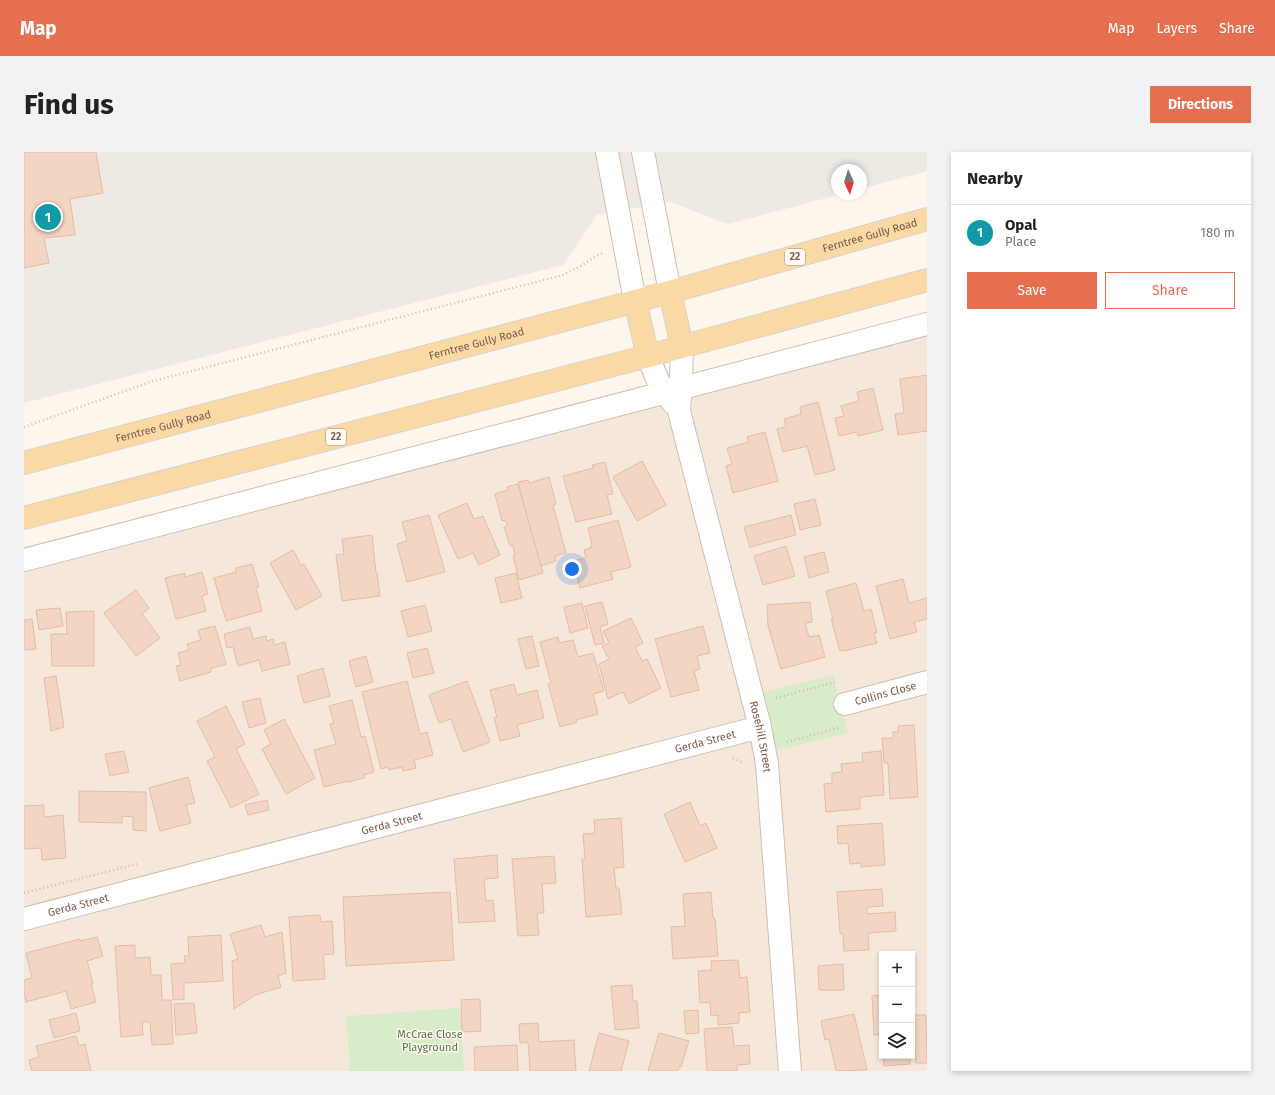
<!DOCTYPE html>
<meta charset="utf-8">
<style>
:root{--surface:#fff;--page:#f2f2f2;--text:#222;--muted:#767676;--line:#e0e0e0;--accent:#e76f51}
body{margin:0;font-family:"Fira Sans",sans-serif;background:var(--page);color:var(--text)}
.controls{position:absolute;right:12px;bottom:12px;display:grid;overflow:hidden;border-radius:0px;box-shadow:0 2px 6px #0003}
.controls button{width:36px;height:36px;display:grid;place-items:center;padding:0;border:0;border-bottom:1px solid var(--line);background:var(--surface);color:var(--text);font:20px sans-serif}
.compass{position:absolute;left:807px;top:12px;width:36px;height:36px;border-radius:50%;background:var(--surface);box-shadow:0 2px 6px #0003;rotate:176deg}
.you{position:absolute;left:548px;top:417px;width:14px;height:14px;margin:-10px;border:3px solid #fff;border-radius:50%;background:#1a73e8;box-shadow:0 0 0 6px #1a73e833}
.badge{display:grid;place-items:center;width:26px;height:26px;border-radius:50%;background:var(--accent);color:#fff;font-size:13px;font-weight:700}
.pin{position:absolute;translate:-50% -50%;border:2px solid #fff;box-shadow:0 1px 4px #0006}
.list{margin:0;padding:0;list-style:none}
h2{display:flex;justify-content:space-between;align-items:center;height:52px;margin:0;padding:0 16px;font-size:17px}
h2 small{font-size:13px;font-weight:400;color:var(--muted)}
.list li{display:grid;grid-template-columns:26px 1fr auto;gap:12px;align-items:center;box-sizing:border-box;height:56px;padding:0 16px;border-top:1px solid var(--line)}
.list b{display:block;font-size:15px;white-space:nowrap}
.list p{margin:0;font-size:13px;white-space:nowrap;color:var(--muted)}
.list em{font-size:13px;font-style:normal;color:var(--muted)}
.actions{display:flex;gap:8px;padding:12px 16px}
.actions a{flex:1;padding:9px 0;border:1px solid var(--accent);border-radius:0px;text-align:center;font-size:14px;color:var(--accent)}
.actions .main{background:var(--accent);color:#fff}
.icon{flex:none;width:22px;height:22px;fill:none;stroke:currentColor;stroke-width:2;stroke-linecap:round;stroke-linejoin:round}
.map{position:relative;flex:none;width:903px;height:919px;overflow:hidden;border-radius:0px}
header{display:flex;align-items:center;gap:24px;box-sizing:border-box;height:56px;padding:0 20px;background:var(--accent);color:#fff}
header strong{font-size:19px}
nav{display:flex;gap:22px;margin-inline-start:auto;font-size:14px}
.intro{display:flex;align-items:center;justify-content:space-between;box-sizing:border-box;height:96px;padding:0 24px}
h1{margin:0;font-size:28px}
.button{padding:10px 18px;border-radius:0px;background:var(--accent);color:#fff;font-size:14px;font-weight:700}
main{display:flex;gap:24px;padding:0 24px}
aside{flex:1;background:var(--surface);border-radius:0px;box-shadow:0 2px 6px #0003}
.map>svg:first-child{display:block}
.residential{fill:#f5e8da;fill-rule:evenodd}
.industrial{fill:#efe9e4}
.green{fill:#d8ecc9}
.building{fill:#f3d5c3;stroke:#e6bba3}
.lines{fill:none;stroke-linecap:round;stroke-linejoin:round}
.minor-casing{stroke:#d1beb0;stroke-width:24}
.major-casing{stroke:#dad1cd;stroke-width:24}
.path{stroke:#d9b8a5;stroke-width:2.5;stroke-dasharray:1 3;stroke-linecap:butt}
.minor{stroke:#fff;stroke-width:22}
.major{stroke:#fbd9a5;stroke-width:22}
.labels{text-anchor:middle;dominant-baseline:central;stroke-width:3;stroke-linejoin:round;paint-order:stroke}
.shield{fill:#fffaf3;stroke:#a28b7f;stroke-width:1}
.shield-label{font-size:10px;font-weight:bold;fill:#7a5c4d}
.street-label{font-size:11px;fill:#7a5c4d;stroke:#fffaf3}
.park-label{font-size:11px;fill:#537a41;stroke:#fffaf3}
</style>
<header>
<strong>Map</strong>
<nav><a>Map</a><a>Layers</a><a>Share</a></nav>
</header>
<div class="intro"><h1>Find us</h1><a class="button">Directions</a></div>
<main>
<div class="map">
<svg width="903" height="919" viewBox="0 0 903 919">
<rect width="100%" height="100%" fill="#fdf6ec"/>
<path class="residential" d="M 903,172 L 903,919 L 0,919 L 0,408 ZM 858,802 L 888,802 L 888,904 L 858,904 Z"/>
<path class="industrial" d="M 0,0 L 903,0 L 903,19 L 837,37 L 837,18 L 813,18 L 813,42 L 818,42 L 704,72 L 646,50 L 573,63 L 539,113 L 0,251 Z"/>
<g class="green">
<path d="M 809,523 L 824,581 L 741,601 L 727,543 Z"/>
<path d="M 436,856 L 440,919 L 326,919 L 322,864 Z"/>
</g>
<g class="building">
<path d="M 0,0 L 72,0 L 79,41 L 46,47 L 51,83 L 20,86 L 25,111 L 0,116 Z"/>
<path d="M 903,223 L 903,279 L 874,283 L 871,262 L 880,261 L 876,227 Z"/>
<path d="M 849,236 L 859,278 L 834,284 L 833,280 L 815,284 L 811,266 L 820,264 L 817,254 L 835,249 L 833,240 Z"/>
<path d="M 794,250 L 811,318 L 791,323 L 783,294 L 759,300 L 753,277 L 762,275 L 760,267 L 777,262 L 776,255 Z"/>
<path d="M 741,280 L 754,329 L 709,341 L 702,314 L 708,312 L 703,296 L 725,290 L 723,285 Z"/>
<path d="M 618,309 L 642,353 L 613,369 L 589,325 Z"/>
<path d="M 581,310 L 589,342 L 583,343 L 588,362 L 552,370 L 539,324 L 569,316 L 568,313 Z"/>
<path d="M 525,325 L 532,352 L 529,353 L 542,401 L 531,404 L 532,409 L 516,414 L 494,330 L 504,328 L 505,331 Z"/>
<path d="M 494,332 L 519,421 L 495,428 L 489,404 L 491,403 L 489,394 L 486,394 L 480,375 L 483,374 L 482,368 L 478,369 L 471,342 L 484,338 L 483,335 Z"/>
<path d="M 791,347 L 797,373 L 776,378 L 770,352 Z"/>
<path d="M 443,351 L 450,367 L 459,364 L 476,403 L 455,413 L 449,401 L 434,407 L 414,363 Z"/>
<path d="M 405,363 L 421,420 L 383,430 L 373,392 L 383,389 L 378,370 Z"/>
<path d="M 767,363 L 772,383 L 726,395 L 720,375 Z"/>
<path d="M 594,368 L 607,415 L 587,420 L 589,427 L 556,436 L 549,409 L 562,406 L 560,398 L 567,396 L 567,394 L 568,393 L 564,376 Z"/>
<path d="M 348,383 L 352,421 L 353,421 L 356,444 L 318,449 L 312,403 L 320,402 L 318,387 Z"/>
<path d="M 762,394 L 771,424 L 739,433 L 730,404 Z"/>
<path d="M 269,398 L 277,413 L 280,412 L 298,444 L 272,458 L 246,411 Z"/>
<path d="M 800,400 L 805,420 L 785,426 L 780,405 Z"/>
<path d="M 228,412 L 235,435 L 232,435 L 238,459 L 202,469 L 190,426 L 212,420 L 212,416 Z"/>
<path d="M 178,420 L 184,442 L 178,444 L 182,459 L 152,467 L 141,426 L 161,421 L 161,425 Z"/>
<path d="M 492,421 L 498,446 L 477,451 L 471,426 Z"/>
<path d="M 879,427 L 885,451 L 903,446 L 903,467 L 890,470 L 893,480 L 866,487 L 852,434 Z"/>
<path d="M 832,431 L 840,459 L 847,457 L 853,481 L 850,481 L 853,491 L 820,499 L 820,498 L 816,499 L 807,467 L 809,467 L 802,439 Z"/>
<path d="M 112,438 L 125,456 L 118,462 L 136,486 L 112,504 L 80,461 Z"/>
<path d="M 578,450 L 584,472 L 576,475 L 580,491 L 571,493 L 561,454 Z"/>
<path d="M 786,450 L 788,470 L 781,471 L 785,485 L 795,483 L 801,505 L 757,517 L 744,474 L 743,453 Z"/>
<path d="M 558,451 L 564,476 L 546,481 L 540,455 Z"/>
<path d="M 401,453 L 408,479 L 384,485 L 377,459 Z"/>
<path d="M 36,456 L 39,474 L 15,478 L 12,458 Z"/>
<path d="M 70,459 L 70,514 L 28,514 L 27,482 L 43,482 L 42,460 Z"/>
<path d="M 607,466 L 619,491 L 611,495 L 618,509 L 623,507 L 637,536 L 605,552 L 599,540 L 584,547 L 575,512 L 585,507 L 578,494 L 585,491 L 579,479 Z"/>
<path d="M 8,467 L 12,497 L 0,498 L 0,468 Z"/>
<path d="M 191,474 L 202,512 L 186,517 L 187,520 L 156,529 L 152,514 L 157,513 L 154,501 L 165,498 L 163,492 L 177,488 L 174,478 Z"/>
<path d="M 679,474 L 686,501 L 673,504 L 676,517 L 670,519 L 675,538 L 647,545 L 631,487 Z"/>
<path d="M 226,475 L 229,487 L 242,484 L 243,489 L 249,487 L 250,493 L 261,490 L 266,512 L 238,519 L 235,508 L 214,514 L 209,495 L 203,496 L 200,482 Z"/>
<path d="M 508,484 L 515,514 L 502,517 L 494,487 Z"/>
<path d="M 534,485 L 535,491 L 549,488 L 554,505 L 569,501 L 580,539 L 569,542 L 574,562 L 552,568 L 553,570 L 536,575 L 524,532 L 527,531 L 516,490 Z"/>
<path d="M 403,496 L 410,521 L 389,526 L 383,501 Z"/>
<path d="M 342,504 L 349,530 L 332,535 L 325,509 Z"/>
<path d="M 299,516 L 306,544 L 280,551 L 273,524 Z"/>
<path d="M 32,524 L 40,575 L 27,579 L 20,526 Z"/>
<path d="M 383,529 L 396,582 L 403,580 L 409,603 L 390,608 L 392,616 L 379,619 L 378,615 L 365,618 L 364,615 L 357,617 L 338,540 Z"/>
<path d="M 443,529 L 466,590 L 439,600 L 427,567 L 415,571 L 405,543 Z"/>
<path d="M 490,532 L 493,543 L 513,538 L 520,566 L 493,573 L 496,584 L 476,589 L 470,566 L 473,565 L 466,538 Z"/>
<path d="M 236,546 L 242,571 L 225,576 L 218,550 Z"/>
<path d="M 328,548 L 337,585 L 341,584 L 350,620 L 340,623 L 340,626 L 324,630 L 324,629 L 300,635 L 290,598 L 312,592 L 306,572 L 310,571 L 305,554 Z"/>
<path d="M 202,554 L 221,592 L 212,597 L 235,642 L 207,656 L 183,609 L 191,605 L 173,569 Z"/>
<path d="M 260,567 L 291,626 L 262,642 L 238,597 L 247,592 L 240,578 Z"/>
<path d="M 890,573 L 894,645 L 866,647 L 864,611 L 860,611 L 858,586 L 869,586 L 869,580 L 874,580 L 874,574 Z"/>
<path d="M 100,599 L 105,620 L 86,624 L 81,602 Z"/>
<path d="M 857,599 L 860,643 L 836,645 L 836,657 L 802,660 L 800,632 L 808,631 L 808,621 L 818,620 L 817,612 L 839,610 L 838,601 Z"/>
<path d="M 164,625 L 171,651 L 162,653 L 167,671 L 136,679 L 125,636 Z"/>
<path d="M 55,639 L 122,640 L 122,679 L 109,678 L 109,665 L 98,664 L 98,671 L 55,670 Z"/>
<path d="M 243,648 L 245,658 L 224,663 L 221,653 Z"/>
<path d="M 666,650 L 676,674 L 682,671 L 693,696 L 661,710 L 640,662 Z"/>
<path d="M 20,653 L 20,665 L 39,663 L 42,706 L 18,708 L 17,696 L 0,697 L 0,654 Z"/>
<path d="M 597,666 L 600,715 L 590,716 L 592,736 L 595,736 L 598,762 L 562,765 L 558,707 L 561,707 L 559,682 L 571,681 L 570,668 Z"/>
<path d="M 858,671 L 861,713 L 837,715 L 837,711 L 826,712 L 824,691 L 814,692 L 813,674 Z"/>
<path d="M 473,703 L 474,726 L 460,727 L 462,749 L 469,748 L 471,769 L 435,771 L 430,707 Z"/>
<path d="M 530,704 L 532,731 L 518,732 L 520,761 L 513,761 L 515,783 L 494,784 L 488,707 Z"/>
<path d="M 858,737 L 859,754 L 843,755 L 843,762 L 871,760 L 872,779 L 844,781 L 845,798 L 820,799 L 819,782 L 816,782 L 813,740 Z"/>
<path d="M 426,740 L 430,808 L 322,814 L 319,745 Z"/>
<path d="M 687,740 L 689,766 L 691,766 L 694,804 L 649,807 L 647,775 L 661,774 L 659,742 Z"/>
<path d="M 296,763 L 297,770 L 308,769 L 310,802 L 299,803 L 301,827 L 269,829 L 265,765 Z"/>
<path d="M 237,773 L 241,785 L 258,780 L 262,821 L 254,824 L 257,835 L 231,843 L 210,857 L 208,809 L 214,807 L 206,782 Z"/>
<path d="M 197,783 L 199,829 L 160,831 L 160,847 L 149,848 L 147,812 L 161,811 L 160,804 L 165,804 L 164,785 Z"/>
<path d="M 73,785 L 79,804 L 63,809 L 69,832 L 67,832 L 72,850 L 47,857 L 42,839 L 2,850 L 0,841 L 0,828 L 8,826 L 2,801 L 56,787 L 56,789 Z"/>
<path d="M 111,793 L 111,806 L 126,805 L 127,823 L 137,823 L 138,848 L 147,848 L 149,892 L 128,893 L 126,870 L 118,870 L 119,883 L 97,885 L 91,794 Z"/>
<path d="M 714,808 L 716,826 L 723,825 L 726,860 L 715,861 L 715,871 L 694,873 L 694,863 L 687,864 L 686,850 L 676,851 L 674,819 L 688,818 L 687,809 Z"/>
<path d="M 819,812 L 820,838 L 795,838 L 794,814 Z"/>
<path d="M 608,833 L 609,849 L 613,849 L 615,876 L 591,878 L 587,834 Z"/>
<path d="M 889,841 L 890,863 L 902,863 L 903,911 L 892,911 L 889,879 L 888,879 Z"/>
<path d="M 858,843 L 858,884 L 858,882 L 850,883 L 848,844 Z"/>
<path d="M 456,847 L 457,879 L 438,880 L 437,848 Z"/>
<path d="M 170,851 L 173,881 L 152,883 L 150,852 Z"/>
<path d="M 674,858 L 675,881 L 662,882 L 660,859 Z"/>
<path d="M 52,861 L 56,879 L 30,886 L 25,868 Z"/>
<path d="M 830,862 L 843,918 L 812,919 L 805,887 L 801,888 L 797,869 Z"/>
<path d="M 514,871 L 515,890 L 550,888 L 552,919 L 506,919 L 504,890 L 496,891 L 495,872 Z"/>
<path d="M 708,875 L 710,894 L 725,893 L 726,912 L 713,913 L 713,919 L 683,919 L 680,877 Z"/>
<path d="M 575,881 L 605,889 L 597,919 L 565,919 Z"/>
<path d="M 635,881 L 665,889 L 657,915 L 655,915 L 654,919 L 624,919 Z"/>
<path d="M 52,884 L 55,894 L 61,892 L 67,919 L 8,919 L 5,908 L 15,905 L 12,894 Z"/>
<path d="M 493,893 L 494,919 L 451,919 L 450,895 Z"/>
<path d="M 859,904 L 885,904 L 886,912 L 860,914 Z"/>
</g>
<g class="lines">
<defs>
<g id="minor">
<path d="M 583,0 L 611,149"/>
<path d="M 619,0 L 646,140"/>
<path id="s1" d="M 658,194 L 657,228 L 655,259 L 736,575 L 743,612 L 766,919"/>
<path d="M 624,204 L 634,229 L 649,251"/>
<path d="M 0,408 L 903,172"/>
<path id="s2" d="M 821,552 L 903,530"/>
<path id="s3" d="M 0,767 L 736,575"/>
</g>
<g id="major">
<path d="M 646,140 L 658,194"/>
<path d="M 611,149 L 624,204"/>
<path id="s4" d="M 0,311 L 646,140 L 903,67"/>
<path d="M 0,366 L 624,204 L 903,128"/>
</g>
</defs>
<use href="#minor" class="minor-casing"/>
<use href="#major" class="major-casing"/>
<g class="path">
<path d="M 0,275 L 129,229 L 539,123 L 555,115 L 574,103 L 579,101"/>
<path d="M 752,546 L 812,530"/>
<path d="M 763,590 L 817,575"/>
<path d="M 709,606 L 719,611"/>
<path d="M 0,741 L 113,712"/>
</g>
<use href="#minor" class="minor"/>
<use href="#major" class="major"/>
</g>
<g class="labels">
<g class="shield">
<rect x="761" y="97" width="20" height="16" rx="3"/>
<rect x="302" y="277" width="20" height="16" rx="3"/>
</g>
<g class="shield-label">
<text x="771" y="105">22</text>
<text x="312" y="285">22</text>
</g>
<g class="street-label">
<text stroke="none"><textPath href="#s4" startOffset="876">Ferntree Gully Road</textPath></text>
<text stroke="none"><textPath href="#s4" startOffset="468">Ferntree Gully Road</textPath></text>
<text stroke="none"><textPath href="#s4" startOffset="144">Ferntree Gully Road</textPath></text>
<text stroke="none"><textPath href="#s2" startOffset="42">Collins Close</textPath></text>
<text stroke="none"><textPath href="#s1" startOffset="401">Rosehill Street</textPath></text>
<text stroke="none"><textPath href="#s3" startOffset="704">Gerda Street</textPath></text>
<text stroke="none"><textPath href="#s3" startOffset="380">Gerda Street</textPath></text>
<text stroke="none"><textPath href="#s3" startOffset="56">Gerda Street</textPath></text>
</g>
<g class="park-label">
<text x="406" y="882">McCrae Close<tspan x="406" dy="13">Playground</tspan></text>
</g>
</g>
</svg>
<div class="controls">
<button>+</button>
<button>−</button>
<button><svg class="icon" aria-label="layers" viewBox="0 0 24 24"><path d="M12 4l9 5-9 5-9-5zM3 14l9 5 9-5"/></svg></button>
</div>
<svg class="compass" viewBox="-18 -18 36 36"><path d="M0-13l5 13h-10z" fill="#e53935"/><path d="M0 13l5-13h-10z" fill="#767676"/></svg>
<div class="you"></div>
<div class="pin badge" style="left:24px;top:65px;background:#0f9aa8">1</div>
</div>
<aside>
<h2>Nearby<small></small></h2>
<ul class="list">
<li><span class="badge" style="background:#0f9aa8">1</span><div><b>Opal</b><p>Place</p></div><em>180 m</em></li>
</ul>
<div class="actions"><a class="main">Save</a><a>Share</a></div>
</aside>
</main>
